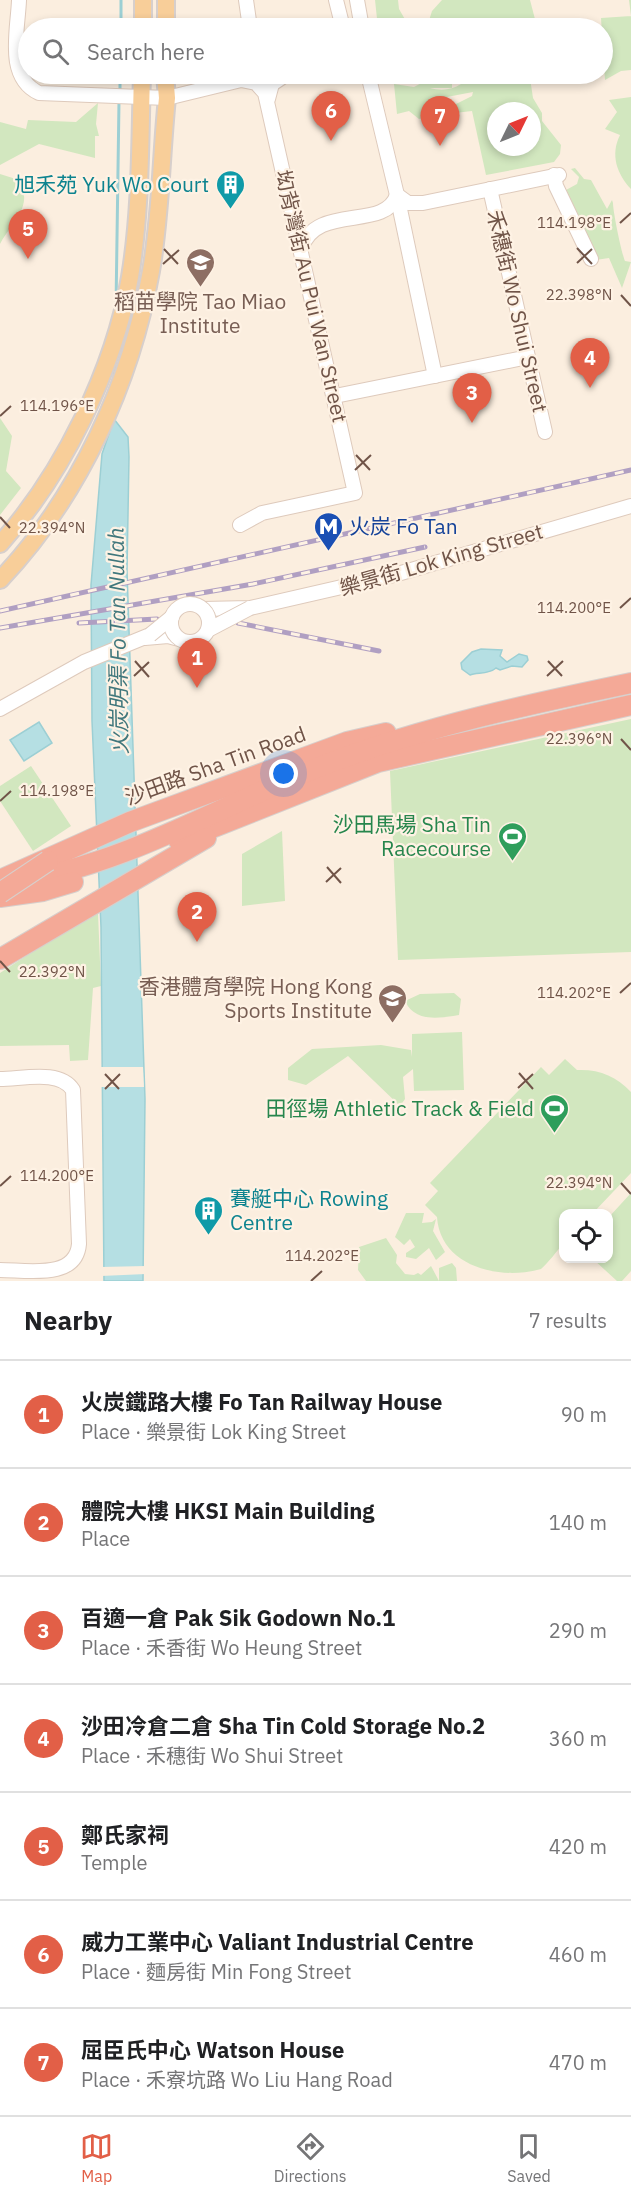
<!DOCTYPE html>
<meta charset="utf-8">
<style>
:root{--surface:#fff;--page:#f2f2f2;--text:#202124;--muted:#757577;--line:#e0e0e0;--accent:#e25f47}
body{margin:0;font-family:"IBM Plex Sans","Noto Sans TC",sans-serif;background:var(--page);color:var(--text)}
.controls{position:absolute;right:18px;bottom:18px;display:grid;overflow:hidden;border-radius:12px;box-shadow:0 3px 9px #0003}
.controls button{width:54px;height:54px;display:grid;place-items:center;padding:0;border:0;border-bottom:2px solid var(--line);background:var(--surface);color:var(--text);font:30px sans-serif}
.compass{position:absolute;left:487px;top:102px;width:54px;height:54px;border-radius:50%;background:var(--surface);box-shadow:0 3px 9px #0003;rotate:47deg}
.you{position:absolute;left:284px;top:774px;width:21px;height:21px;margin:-15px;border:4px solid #fff;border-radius:50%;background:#1a73e8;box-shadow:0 0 0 9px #1a73e833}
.badge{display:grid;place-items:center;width:39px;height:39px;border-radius:50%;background:var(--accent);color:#fff;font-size:20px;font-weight:700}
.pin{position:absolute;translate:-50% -50px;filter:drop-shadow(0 2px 3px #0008)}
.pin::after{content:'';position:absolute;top:32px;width:21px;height:18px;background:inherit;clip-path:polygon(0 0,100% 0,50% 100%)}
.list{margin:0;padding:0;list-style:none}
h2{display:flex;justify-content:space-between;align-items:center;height:78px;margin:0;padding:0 24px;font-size:26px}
h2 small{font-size:20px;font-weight:400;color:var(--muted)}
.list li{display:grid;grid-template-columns:39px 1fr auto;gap:18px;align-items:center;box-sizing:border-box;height:108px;padding:0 24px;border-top:2px solid var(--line)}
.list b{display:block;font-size:22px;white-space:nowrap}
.list p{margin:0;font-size:20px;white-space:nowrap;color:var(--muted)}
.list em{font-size:20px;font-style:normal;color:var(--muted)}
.icon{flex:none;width:33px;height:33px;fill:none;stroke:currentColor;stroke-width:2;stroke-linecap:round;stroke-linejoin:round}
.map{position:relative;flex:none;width:631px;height:1281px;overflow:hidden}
.search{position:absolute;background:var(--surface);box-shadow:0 3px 9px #0003;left:18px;right:18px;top:18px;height:66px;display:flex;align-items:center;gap:15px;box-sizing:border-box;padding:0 21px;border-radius:33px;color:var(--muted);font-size:22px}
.sheet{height:834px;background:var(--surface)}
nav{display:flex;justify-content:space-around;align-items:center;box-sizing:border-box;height:84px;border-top:2px solid var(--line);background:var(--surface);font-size:16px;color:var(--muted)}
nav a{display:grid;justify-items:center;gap:3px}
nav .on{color:var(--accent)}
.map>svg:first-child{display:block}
.green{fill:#d2e7bf;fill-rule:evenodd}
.water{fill:#b5dfe3;stroke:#9ccfd4;stroke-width:1.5}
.pier{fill:#fbeedf}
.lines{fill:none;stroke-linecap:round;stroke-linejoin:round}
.stream{stroke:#9ccfd4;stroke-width:3}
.minor-casing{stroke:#decabc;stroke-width:16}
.major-casing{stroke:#d7cfcc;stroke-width:20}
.highway-casing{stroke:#d7cfcc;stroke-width:22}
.minor{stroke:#fff;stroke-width:14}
.major{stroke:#f8ce99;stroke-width:16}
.highway{stroke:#f4a997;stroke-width:20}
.rail-casing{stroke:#b09fc2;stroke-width:5}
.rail{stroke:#fef2e4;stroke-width:3;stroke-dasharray:9;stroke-linecap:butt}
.minor-bridge-casing{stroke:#decabc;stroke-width:16;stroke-linecap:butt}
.highway-bridge-casing{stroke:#d7cfcc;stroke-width:22;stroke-linecap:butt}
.minor-bridge{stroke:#fff;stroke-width:14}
.highway-bridge{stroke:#f4a997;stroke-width:20}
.ticks{fill:none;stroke:#705448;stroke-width:2}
.labels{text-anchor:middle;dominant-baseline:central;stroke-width:4.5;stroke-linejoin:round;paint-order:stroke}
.culture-label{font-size:21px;fill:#0d838f;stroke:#fef2e4;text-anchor:end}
.street-label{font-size:21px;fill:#705448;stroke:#fef2e4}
.education-label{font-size:21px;fill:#785e54;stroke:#fef2e4}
.transit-label{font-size:21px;fill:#164399;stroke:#fef2e4;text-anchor:start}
.leisure-label{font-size:21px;fill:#27864d;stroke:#fef2e4;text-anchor:end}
.water-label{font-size:22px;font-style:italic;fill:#40777c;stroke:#fef2e4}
.ticks-label{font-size:15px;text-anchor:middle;fill:#705448;stroke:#fef2e4;stroke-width:4.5;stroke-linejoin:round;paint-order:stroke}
</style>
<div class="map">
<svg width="631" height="1281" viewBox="0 0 631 1281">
<rect width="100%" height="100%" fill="#fbeedf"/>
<g class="green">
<path d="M 375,0 L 398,0 L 399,9 L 410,28 L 378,28 Z"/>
<path d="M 442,0 L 530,0 L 536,23 L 534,28 L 430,28 L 427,27 L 432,11 Z"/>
<path d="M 629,0 L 631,0 L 631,70 L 621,71 L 605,80 L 601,18 L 631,16 Z"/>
<path d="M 431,78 L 452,79 L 452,88 L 430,88 C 441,91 452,90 461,84 L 530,78 L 533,98 L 542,113 L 542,121 L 561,145 L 560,154 L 554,162 L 486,175 L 472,111 L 446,114 L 448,108 L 472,96 L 473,92 L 431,100 L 441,102 L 440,106 L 431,107 L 433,115 L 419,119 L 409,111 L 397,114 L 394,84 L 414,87 ZM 496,111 L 532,111 L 532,147 L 496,147 Z"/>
<path d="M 631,97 L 631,189 C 617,174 610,155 620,135 L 605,129 L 617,112 L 609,100 Z"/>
<path d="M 98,103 L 96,124 L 99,136 L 95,136 L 95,158 L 39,144 L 0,165 L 0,122 L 26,129 L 28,120 L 76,122 Z"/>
<path d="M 575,168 L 584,179 L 591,180 L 607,209 L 612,200 L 613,203 C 613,212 622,255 625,261 L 631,262 L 622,288 L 609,258 L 589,261 L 566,190 L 577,184 L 579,177 L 571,169 Z"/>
<path d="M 0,174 L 19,180 C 34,207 13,220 0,244 Z"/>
<path d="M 0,418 L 12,436 L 6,471 L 21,488 L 0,515 Z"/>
<path d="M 631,719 L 631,952 L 398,960 L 390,771 Z"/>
<path d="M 31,766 L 71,826 L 33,851 L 0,801 L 0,786 Z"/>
<path d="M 282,831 L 285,901 L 242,906 L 242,854 Z"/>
<path d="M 98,913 L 101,986 L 93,988 L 88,1060 L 70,1061 L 69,1045 L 0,1046 L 0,973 L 63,932 Z"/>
<path d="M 454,993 L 461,999 L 459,1015 C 440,1018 415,1023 405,1001 L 420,994 Z"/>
<path d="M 462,1032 L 464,1090 L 414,1091 L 413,1069 L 403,1077 L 405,1099 L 400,1106 L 348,1056 L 306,1085 L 288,1080 L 288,1068 L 312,1049 L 381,1045 L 411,1050 L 412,1057 L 412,1034 Z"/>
<path d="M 565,1059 L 577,1070 C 599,1069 616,1076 631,1092 L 631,1173 L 593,1213 L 564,1214 L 563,1244 C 556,1252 549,1262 541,1269 C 499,1281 440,1266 437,1217 L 425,1205 L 438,1191 L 430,1183 L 541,1067 L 549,1075 Z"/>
<path d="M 631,1193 L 631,1271 L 622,1281 L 617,1281 L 593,1259 L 608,1258 L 609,1217 Z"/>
<path d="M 406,1213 L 424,1213 L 422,1223 L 432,1222 L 436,1219 L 433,1231 L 445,1252 L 436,1260 L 429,1248 L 416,1259 L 406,1257 L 406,1253 L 415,1247 L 410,1239 L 404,1245 L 395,1237 Z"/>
<path d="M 386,1238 L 397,1255 L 396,1263 L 405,1274 L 414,1275 L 418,1273 L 421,1275 L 431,1266 L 439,1281 L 439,1268 L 452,1263 L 456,1268 L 457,1281 L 366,1281 L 358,1270 L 359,1247 Z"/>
</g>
<g class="water">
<path d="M 114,419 L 128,437 L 129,457 L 127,571 L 145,1099 L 143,1281 L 104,1281 L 101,927 L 92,721 L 91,585 L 102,454 Z"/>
<path d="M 481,649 L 502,650 L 500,656 L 507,662 L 519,654 L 527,656 L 528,660 L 522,667 L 512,666 L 500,670 L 496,668 C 488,675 477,672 470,675 L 462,669 L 461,663 L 472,652 Z"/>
<path d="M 39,722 L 52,743 L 24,761 L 10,740 Z"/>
</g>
<g class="pier">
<path d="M 99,1067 L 143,1067 L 144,1087 L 100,1087 Z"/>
<path d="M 146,1266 L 146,1274 L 101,1276 L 101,1267 Z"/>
</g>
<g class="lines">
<g class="stream">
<path d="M 121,28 L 121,0"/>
<path d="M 120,91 L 120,74"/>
<path d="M 116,307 L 119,101"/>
<path d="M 114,376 L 115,362"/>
</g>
<defs>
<g id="minor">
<path d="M 19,0 C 18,30 5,77 39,93 L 167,98 L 241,80 L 256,83 L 265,93 L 355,493 L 262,513 L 240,525"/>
<path d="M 246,0 L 250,28"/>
<path d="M 336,0 L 343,28"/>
<path d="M 357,0 L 362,28"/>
<path d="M 368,74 L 397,195 L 435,376"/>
<path d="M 268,99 L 272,84 L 287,74"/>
<path d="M 554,175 L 556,186 L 591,259"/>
<path d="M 490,189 L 545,432"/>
<path d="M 397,195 L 408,203 L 423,203 L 559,175"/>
<path d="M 301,249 C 316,202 385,232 397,195"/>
<path d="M 335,396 L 528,357"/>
<path d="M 203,609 L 250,608 L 394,575 L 631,506"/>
<path d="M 145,638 L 168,636 L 179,639"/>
<path d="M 0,709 L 84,662 L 150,635"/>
<path d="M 0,1079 C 22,1079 60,1069 73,1090 L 79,1244 C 76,1280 27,1270 0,1270"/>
</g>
<g id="major">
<path d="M 143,28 L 143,0"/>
<path d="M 166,28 L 166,0"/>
<path d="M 0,544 C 63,474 114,370 130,277 C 141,211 140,141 142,74"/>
<path d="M 0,580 C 79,497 131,383 151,271 C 161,214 161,156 167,98 L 165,74"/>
</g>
<g id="highway">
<path d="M 179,841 L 378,762 L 631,705"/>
<path d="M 0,880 L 130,822 L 347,742 L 386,733"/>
<path d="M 18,881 C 130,864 227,801 332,762 C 428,726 530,704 631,683"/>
<path d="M 0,897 L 43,891 L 73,882"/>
<path d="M 0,959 L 206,838"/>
</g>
</defs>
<use href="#minor" class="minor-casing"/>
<use href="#major" class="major-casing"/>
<use href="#highway" class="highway-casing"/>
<use href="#minor" class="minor"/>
<use href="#major" class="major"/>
<use href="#highway" class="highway"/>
<defs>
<g id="rail">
<path d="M 0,611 L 631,470"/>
<path d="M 79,623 L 157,619"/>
<path d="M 238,623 L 379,651"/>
<path d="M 0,628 L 253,584 L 425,547"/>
</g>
</defs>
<use href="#rail" class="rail-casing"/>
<use href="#rail" class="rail"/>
<defs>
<g id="minor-bridge">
<circle cx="190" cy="623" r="19"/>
<path d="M 208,630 L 250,608"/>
<path d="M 150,635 L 172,617"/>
</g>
<path id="highway-bridge" d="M 0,893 L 48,861"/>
</defs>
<use href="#minor-bridge" class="minor-bridge-casing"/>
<use href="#highway-bridge" class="highway-bridge-casing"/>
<use href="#minor-bridge" class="minor-bridge"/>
<use href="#highway-bridge" class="highway-bridge"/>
</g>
<path class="ticks" d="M 620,223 L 631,213M 577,248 L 592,264M 164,249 L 178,264M 577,263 L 592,249M 163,264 L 179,250M 621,295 L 631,306M 0,416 L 11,406M 356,455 L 370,470M 355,470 L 371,455M 0,517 L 10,528M 620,608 L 631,598M 135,661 L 149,677M 548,661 L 562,676M 134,676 L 149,662M 547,676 L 563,661M 621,739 L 631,750M 0,801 L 11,791M 327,867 L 341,883M 326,882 L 341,868M 0,961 L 10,972M 620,993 L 631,983M 519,1073 L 533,1089M 105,1074 L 119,1089M 518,1088 L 533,1074M 105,1089 L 120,1074M 621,1183 L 631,1194M 0,1186 L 11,1176M 311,1281 L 322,1271"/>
<defs>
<symbol id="building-pin" viewBox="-11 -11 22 30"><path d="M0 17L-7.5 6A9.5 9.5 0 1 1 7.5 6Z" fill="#0f9aa8" stroke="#fef2e4"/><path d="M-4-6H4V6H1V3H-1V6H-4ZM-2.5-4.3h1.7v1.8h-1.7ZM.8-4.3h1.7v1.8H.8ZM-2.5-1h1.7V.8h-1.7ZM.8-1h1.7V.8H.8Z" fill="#fff"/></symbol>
<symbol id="university-pin" viewBox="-11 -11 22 30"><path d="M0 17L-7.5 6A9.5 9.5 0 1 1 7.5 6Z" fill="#8d6e63" stroke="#fef2e4"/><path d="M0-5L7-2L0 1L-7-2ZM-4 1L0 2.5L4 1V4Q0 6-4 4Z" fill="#fff"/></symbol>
<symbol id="metro-pin" viewBox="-11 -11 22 30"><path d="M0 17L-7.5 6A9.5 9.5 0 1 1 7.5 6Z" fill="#1a4fb4" stroke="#fef2e4"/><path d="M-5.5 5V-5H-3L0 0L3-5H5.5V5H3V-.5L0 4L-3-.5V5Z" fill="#fff"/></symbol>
<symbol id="stadium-pin" viewBox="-11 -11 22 30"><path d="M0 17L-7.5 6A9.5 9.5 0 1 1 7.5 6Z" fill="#2e9e5b" stroke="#fef2e4"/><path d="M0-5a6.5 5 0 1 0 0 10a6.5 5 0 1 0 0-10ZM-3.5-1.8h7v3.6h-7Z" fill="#fff"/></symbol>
</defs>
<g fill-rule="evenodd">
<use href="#building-pin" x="214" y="168" width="33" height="45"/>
<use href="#university-pin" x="184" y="246" width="33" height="45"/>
<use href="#metro-pin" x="312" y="510" width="33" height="45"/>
<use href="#stadium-pin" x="496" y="820" width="33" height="45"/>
<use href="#university-pin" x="376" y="982" width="33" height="45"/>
<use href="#stadium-pin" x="538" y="1092" width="33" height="45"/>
<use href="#building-pin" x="192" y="1194" width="33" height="45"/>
</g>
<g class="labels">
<g class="culture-label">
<text x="209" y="184">旭禾苑 Yuk Wo Court</text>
<text x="230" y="1198" text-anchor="start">賽艇中心 Rowing<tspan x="230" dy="24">Centre</tspan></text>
</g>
<g class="street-label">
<text transform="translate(312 296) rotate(77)">㘭背灣街 Au Pui Wan Street</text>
<text transform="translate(518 311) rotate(77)">禾穗街 Wo Shui Street</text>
<text transform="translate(441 559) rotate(-16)">樂景街 Lok King Street</text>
<text transform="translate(215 765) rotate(-20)">沙田路 Sha Tin Road</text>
</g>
<g class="education-label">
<text x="200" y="301">稻苗學院 Tao Miao<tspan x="200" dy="24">Institute</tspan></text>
<text x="372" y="986" text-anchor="end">香港體育學院 Hong Kong<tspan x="372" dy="24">Sports Institute</tspan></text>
</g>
<g class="transit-label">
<text x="349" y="526">火炭 Fo Tan</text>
</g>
<g class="leisure-label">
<text x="491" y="824">沙田馬場 Sha Tin<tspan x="491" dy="24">Racecourse</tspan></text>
<text x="534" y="1108">田徑場 Athletic Track &amp; Field</text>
</g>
<g class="water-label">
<text transform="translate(117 641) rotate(-91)">火炭明渠 Fo Tan Nullah</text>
</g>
</g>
<g class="ticks-label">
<text x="574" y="228">114.198°E</text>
<text x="579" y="300">22.398°N</text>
<text x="57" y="411">114.196°E</text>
<text x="52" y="533">22.394°N</text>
<text x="574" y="613">114.200°E</text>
<text x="579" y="744">22.396°N</text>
<text x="57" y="796">114.198°E</text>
<text x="52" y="977">22.392°N</text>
<text x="574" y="998">114.202°E</text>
<text x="57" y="1181">114.200°E</text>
<text x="579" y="1188">22.394°N</text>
<text x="322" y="1261">114.202°E</text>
</g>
</svg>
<div class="controls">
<button><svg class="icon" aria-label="locate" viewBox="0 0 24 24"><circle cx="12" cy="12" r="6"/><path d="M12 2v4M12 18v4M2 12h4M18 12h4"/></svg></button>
</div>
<svg class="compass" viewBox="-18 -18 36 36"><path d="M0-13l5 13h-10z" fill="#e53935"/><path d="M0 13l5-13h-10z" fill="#757577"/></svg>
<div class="you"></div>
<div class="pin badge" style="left:197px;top:688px">1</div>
<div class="pin badge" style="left:197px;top:942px">2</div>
<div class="pin badge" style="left:472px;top:423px">3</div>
<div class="pin badge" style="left:590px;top:388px">4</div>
<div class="pin badge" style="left:28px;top:259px">5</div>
<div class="pin badge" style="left:331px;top:141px">6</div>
<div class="pin badge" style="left:440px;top:146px">7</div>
<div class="search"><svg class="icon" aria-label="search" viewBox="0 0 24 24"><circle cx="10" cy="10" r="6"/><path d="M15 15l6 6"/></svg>Search here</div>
</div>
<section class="sheet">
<h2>Nearby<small>7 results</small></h2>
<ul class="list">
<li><span class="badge">1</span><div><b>火炭鐵路大樓 Fo Tan Railway House</b><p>Place · 樂景街 Lok King Street</p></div><em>90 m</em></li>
<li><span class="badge">2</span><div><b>體院大樓 HKSI Main Building</b><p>Place</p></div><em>140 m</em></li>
<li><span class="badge">3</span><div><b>百適一倉 Pak Sik Godown No.1</b><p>Place · 禾香街 Wo Heung Street</p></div><em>290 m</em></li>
<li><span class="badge">4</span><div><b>沙田冷倉二倉 Sha Tin Cold Storage No.2</b><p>Place · 禾穗街 Wo Shui Street</p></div><em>360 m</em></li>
<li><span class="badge">5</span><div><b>鄭氏家祠</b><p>Temple</p></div><em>420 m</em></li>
<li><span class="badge">6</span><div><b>威力工業中心 Valiant Industrial Centre</b><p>Place · 麵房街 Min Fong Street</p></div><em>460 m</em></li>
<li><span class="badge">7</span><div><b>屈臣氏中心 Watson House</b><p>Place · 禾寮坑路 Wo Liu Hang Road</p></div><em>470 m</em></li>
</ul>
</section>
<nav>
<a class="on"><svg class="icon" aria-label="map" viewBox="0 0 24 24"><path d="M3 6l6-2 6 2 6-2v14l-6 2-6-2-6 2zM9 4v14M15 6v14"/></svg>Map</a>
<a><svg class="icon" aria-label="directions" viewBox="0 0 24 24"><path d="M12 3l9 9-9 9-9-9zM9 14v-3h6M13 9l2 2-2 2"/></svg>Directions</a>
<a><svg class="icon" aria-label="saved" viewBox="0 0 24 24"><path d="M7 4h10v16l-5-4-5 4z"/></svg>Saved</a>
</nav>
